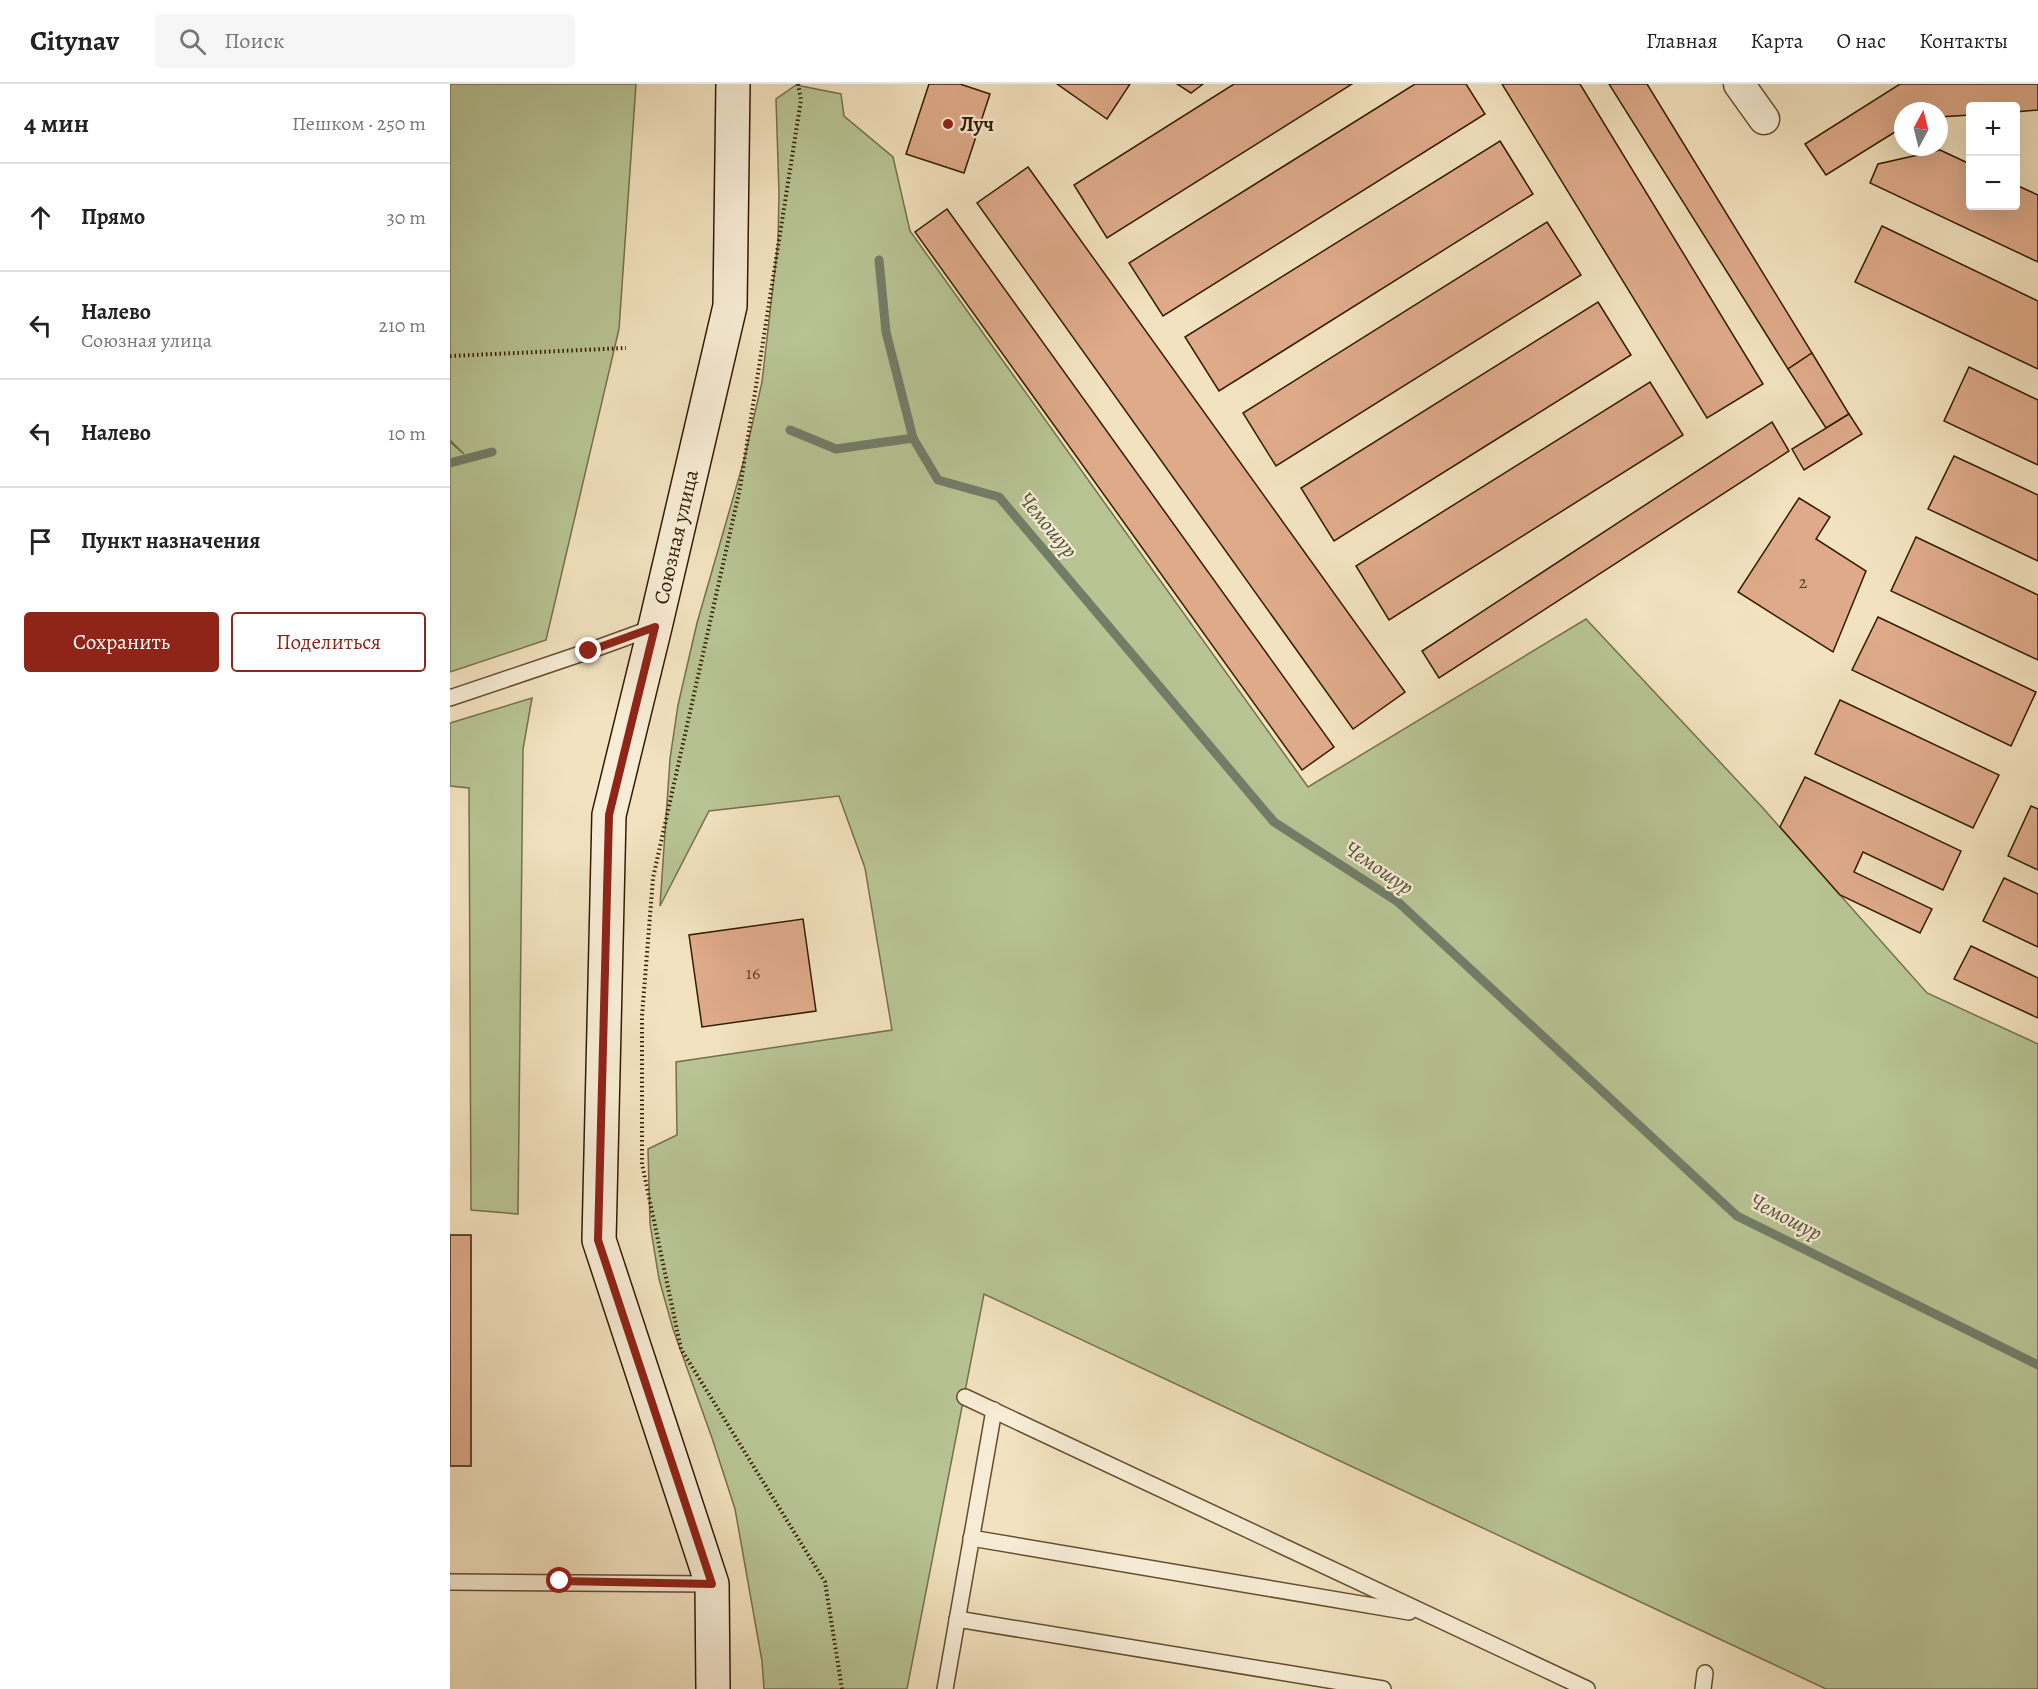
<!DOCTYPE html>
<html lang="ru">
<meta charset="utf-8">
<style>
:root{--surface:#fff;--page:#f6f6f6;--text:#222;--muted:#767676;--line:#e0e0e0;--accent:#8f2418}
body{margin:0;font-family:Alegreya,serif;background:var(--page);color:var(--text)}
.controls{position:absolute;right:18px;top:18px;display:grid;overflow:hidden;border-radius:6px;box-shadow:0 6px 24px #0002}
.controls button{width:54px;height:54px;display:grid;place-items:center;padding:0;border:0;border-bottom:2px solid var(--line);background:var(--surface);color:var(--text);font:30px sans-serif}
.compass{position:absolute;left:1444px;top:18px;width:54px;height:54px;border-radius:50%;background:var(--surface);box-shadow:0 6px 24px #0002;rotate:7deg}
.stop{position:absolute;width:18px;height:18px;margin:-14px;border:4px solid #8f2418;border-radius:50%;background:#fff}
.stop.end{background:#8f2418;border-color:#fff;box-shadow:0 2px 6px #0008}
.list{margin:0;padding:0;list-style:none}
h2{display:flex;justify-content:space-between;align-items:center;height:78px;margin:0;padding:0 24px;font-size:26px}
h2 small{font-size:20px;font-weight:400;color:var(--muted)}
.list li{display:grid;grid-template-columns:39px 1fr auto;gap:18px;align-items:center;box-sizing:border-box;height:108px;padding:0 24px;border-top:2px solid var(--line)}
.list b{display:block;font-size:22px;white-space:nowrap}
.list p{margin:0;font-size:20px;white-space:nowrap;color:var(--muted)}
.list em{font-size:20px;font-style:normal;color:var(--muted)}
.actions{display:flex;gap:12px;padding:18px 24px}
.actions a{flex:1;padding:14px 0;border:2px solid var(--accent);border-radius:6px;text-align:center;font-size:21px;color:var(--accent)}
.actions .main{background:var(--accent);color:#fff}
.icon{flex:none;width:33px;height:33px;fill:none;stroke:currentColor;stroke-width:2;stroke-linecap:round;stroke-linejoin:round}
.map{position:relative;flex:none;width:1588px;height:1605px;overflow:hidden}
header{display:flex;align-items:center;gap:36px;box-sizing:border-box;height:84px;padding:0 30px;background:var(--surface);border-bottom:2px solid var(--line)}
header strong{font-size:28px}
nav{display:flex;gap:33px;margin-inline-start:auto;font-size:21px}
.search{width:420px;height:54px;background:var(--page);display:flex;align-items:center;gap:15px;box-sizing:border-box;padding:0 21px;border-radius:6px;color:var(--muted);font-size:22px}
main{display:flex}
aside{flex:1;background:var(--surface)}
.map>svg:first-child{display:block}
.green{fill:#b8c494;stroke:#76704a;stroke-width:1.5}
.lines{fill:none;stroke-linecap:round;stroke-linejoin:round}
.stream{stroke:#727d68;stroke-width:9}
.building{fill:#deaa8a;stroke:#341b00;stroke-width:1.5}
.lane-casing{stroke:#644d30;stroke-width:18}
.street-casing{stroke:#644d30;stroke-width:33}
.secondary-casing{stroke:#341b00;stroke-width:36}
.path{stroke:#341b00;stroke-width:4;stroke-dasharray:1.5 3;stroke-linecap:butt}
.lane{stroke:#f7ecd5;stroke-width:15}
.street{stroke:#f7ecd5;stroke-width:30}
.secondary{stroke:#f7ecd5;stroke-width:33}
.route{stroke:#8f2418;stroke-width:8}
.poi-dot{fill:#8f2418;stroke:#f7ecd5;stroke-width:2}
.labels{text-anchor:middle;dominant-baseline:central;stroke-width:4.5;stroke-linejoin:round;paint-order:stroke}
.number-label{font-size:18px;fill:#5e3f22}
.poi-label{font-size:21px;font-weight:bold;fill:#341b00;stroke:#f7ecd5;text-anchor:start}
.street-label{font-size:21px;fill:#341b00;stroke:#f7ecd5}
.water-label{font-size:22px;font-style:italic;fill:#58543d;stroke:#f7ecd5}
</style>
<header>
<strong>Citynav</strong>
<div class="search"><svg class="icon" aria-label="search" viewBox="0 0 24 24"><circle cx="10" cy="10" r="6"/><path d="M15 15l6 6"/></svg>Поиск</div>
<nav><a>Главная</a><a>Карта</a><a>О нас</a><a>Контакты</a></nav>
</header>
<main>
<aside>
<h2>4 мин<small>Пешком · 250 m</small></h2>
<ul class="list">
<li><svg class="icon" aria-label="ahead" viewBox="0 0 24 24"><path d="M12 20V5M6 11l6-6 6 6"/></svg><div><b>Прямо</b></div><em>30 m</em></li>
<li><svg class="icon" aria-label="left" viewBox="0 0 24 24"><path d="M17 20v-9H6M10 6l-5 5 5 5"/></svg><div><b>Налево</b><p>Союзная улица</p></div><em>210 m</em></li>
<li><svg class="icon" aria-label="left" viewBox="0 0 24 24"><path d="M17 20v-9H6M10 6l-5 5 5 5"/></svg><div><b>Налево</b></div><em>10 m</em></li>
<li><svg class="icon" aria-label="arrive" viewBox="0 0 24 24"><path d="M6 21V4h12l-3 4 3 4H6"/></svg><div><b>Пункт назначения</b></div></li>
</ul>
<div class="actions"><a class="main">Сохранить</a><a>Поделиться</a></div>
</aside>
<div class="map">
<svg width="1588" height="1605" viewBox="0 0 1588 1605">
<rect width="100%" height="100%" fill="#f2e2bf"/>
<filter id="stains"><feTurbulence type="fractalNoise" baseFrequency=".00333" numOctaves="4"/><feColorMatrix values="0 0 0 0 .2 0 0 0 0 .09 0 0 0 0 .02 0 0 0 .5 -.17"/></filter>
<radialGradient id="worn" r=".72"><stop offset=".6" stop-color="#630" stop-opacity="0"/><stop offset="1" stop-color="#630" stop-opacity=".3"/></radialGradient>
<g class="green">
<path d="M 0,0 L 186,0 L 169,245 L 96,556 L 0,588 L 0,358 L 14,370 L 0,356 Z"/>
<path d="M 346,1 L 391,10 L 394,32 L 443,73 L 460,147 L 858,703 L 1136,535 L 1312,723 L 1477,909 L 1588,960 L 1588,1605 L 1376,1605 L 534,1210 L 457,1605 L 314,1605 L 312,1577 L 285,1425 L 262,1354 L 223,1245 L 209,1195 L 200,1140 L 198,1065 L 227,1051 L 226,978 L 442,946 L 415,784 L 389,712 L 259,727 L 210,822 L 220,675 L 228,621 L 247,539 L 294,376 L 312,298 L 328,158 L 329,110 L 326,15 Z"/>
<path d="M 82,614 L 73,665 L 68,1130 L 21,1126 L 19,704 L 0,702 L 0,639 Z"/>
</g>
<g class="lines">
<g class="stream">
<path d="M 429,176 L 436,248 L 463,354 L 488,396 L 549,413 L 824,738 L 948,818 L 1287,1132 L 1588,1281"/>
<path d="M 340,346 L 386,365 L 463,354"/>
<path d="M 0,379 L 42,368"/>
</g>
</g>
<g class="building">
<path d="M 479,0 L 510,0 L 540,10 L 514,89 L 456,70 Z"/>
<path d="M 607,0 L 680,0 L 657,35 Z"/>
<path d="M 727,0 L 753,0 L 741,9 Z"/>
<path d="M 784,0 L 902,0 L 657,154 L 624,101 Z"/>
<path d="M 965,0 L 1016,0 L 1035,30 L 713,232 L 679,179 Z"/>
<path d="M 1052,0 L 1130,0 L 1313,300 L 1257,334 Z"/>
<path d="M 1159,0 L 1197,0 L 1362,269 L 1338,285 Z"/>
<path d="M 1450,0 L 1588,0 L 1588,26 L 1566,28 L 1566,22 L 1520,22 L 1520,31 L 1489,33 L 1489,27 L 1453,27 L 1453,43 L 1376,91 L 1355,60 Z"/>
<path d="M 1050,57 L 1083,110 L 769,307 L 735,253 Z"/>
<path d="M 1490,66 L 1520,80 L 1520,122 L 1566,122 L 1566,101 L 1588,111 L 1588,178 L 1420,99 L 1428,80 Z"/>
<path d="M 578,83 L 955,608 L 903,645 L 527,119 Z"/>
<path d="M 497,125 L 884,663 L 852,686 L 465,148 Z"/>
<path d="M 1097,138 L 1131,191 L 826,382 L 793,329 Z"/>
<path d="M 1432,142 L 1588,217 L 1588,285 L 1405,198 Z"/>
<path d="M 1148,218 L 1181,271 L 884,457 L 851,404 Z"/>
<path d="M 1362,269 L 1399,330 L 1376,344 L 1338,285 Z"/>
<path d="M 1519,283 L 1588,316 L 1588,381 L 1494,337 Z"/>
<path d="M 1200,298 L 1233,351 L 939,536 L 906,482 Z"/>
<path d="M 1399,330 L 1412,350 L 1354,386 L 1342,365 Z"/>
<path d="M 1322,338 L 1339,367 L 989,594 L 972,567 Z"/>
<path d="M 1504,372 L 1588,411 L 1588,477 L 1478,425 Z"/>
<path d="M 1349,414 L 1380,433 L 1366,455 L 1416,487 L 1383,568 L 1288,508 Z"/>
<path d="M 1466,453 L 1588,511 L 1588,576 L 1441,507 Z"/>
<path d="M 1428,533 L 1586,608 L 1561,662 L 1402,586 Z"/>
<path d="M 1390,616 L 1549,691 L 1523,744 L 1365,670 Z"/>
<path d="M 1355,693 L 1511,767 L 1493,806 L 1413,768 L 1404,788 L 1482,825 L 1470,849 L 1390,811 L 1330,743 Z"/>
<path d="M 1581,722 L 1588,725 L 1588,786 L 1558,772 Z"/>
<path d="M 1554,794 L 1588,810 L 1588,863 L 1533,837 Z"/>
<path d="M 353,835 L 366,927 L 252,943 L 239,851 Z"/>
<path d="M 1521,862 L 1588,894 L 1588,934 L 1504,895 Z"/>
<rect x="0" y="1151" width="21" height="231"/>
</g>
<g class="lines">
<defs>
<g id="lane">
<path d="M 0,614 L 139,567 L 205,543"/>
<path d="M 515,1313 L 1137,1605"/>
<path d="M 521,1454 L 959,1528"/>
<path d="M 0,1498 L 262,1500"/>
<path d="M 507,1535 L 933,1605"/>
<path d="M 495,1605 L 544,1326"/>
<path d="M 1253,1605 L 1255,1589"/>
</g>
<path id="street" d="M 1289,0 L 1314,35"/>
<path id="secondary" d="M 263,1605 L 262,1500 L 149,1156 L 159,731 L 205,543 L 280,222 L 283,0"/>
</defs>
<use href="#lane" class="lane-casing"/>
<use href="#street" class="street-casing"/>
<use href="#secondary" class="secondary-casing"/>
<g class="path">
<path d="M 348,0 L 351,16 L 290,404 L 203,794 L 192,932 L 192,1080 L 231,1265 L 375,1498 L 392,1605"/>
<path d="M 0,272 L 176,264"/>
</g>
<use href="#lane" class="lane"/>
<use href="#street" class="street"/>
<use href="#secondary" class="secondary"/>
</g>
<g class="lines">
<path class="route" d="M 110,1497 L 262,1500 L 148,1156 L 159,731 L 205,543 L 139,567"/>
</g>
<circle class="poi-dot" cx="498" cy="40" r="6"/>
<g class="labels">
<g class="number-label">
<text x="1353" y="498">2</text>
<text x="303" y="889">16</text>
</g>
<g class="poi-label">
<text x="510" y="40">Луч</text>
</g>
<g class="street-label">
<text transform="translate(226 453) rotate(-77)">Союзная улица</text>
</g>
<g class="water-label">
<text transform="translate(598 441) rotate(50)">Чемошур</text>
<text transform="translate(929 784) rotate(34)">Чемошур</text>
<text transform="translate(1336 1133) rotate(27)">Чемошур</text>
</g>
</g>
<rect width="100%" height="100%" filter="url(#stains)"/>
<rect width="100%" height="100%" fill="url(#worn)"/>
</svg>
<div class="controls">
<button>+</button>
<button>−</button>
</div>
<svg class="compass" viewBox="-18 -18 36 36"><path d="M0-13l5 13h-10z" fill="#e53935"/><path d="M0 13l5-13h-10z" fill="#767676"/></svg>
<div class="stop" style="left:110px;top:1497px"></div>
<div class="stop end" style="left:139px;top:567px"></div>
</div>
</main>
